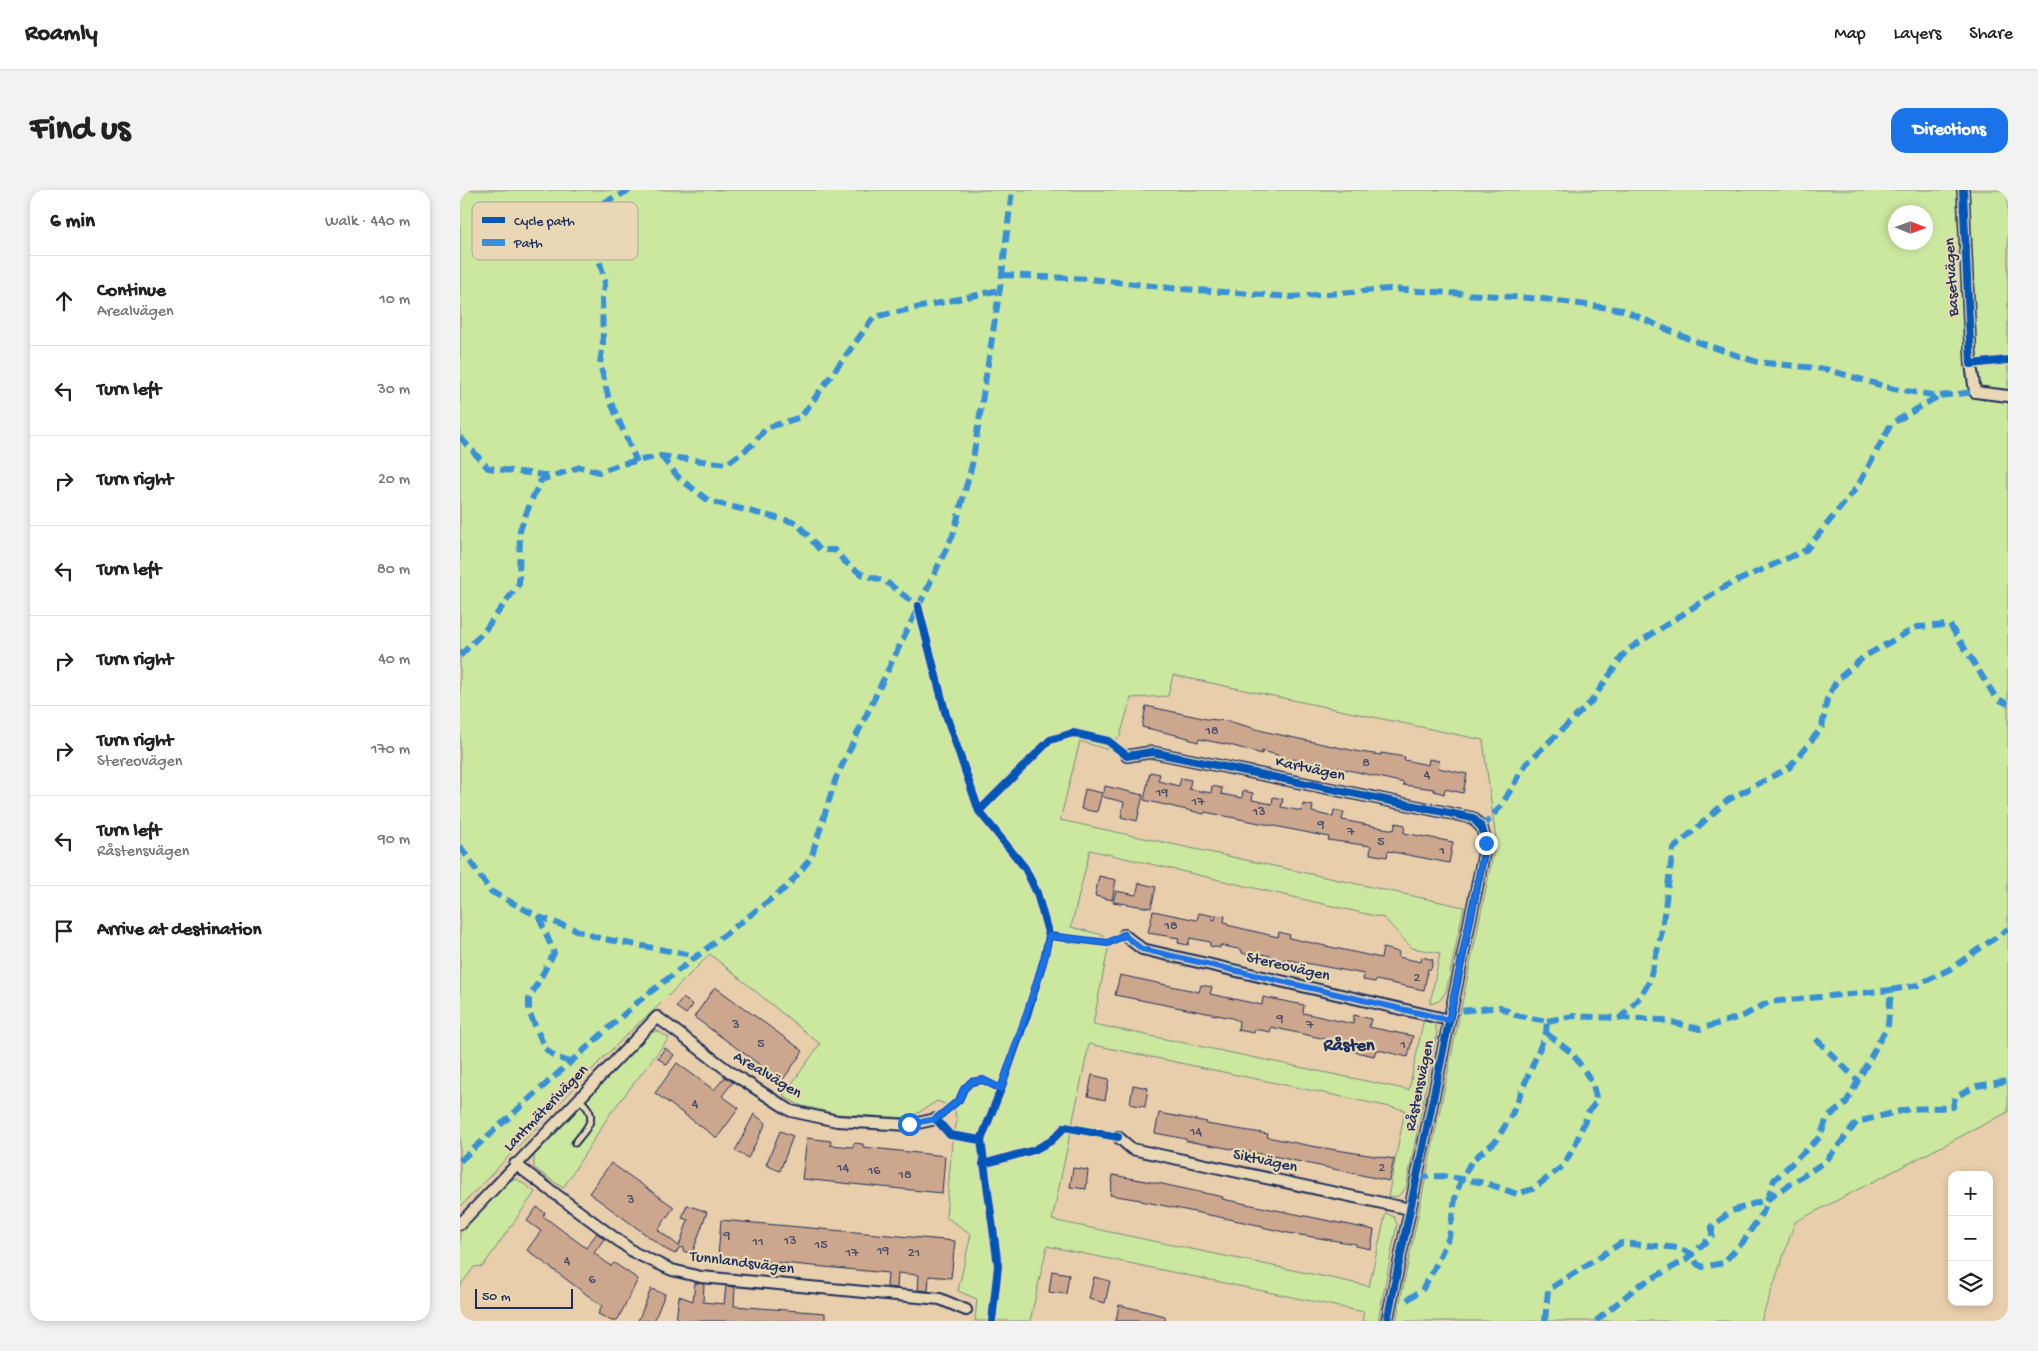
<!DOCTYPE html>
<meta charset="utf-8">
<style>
:root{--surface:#fff;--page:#f2f2f2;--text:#222;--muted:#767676;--line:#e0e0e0;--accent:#1a73e8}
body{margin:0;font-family:"Gochi Hand",sans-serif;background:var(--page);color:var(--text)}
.controls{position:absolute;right:15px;bottom:15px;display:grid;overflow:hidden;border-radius:10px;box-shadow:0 2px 8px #0003}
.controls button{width:45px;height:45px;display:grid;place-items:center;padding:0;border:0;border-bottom:1px solid var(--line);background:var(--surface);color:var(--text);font:25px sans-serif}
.compass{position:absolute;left:1428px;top:15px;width:45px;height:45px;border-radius:50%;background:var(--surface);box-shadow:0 2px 8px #0003;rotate:91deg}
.scale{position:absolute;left:15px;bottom:12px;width:98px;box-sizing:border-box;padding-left:5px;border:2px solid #1b2f5e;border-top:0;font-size:14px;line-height:18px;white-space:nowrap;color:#1b2f5e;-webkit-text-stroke:4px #ead8b5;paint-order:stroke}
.stop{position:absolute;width:15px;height:15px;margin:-11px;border:4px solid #1a73e8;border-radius:50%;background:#fff}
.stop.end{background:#1a73e8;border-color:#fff;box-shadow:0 1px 5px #0008}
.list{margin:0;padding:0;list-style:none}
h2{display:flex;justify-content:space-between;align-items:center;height:65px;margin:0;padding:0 20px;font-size:21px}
h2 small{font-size:16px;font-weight:400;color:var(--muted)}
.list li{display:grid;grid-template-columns:32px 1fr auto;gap:15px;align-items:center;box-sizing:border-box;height:90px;padding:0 20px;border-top:1px solid var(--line)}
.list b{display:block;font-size:19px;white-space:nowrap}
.list p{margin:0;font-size:16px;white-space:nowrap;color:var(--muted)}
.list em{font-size:16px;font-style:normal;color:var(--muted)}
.icon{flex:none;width:28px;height:28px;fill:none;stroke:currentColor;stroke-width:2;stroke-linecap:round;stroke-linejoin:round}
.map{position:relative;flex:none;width:1548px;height:1131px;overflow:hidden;border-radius:15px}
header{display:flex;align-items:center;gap:30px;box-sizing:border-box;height:70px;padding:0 25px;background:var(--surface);border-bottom:1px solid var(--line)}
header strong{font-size:24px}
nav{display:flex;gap:28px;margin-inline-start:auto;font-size:18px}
.intro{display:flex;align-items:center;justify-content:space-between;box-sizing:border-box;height:120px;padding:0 30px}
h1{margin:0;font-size:35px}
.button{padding:12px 22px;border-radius:15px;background:var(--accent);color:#fff;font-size:18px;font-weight:700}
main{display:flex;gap:30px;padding:0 30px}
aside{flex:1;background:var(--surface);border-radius:15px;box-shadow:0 2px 8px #0003}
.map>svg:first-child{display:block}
.green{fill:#cce89e;stroke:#748c7e;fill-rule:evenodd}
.building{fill:#cca78e;stroke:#1b2f5e}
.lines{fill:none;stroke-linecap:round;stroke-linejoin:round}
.service-casing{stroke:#1b2f5e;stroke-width:9}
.minor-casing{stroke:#1b2f5e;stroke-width:14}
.service{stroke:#ead8b5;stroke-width:5}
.minor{stroke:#ead8b5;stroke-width:10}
.quiet{stroke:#3891d7;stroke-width:6;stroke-dasharray:12 6;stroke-linecap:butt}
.cycleway-casing{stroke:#ead8b5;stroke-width:11}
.cycleway{stroke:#0057b8;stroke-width:8}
.route{stroke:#1a73e8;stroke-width:6}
.labels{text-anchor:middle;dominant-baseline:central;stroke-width:4.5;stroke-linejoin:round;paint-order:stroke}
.number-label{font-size:14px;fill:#474d6a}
.street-label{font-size:16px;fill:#1b2f5e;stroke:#ead8b5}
.neighbourhood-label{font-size:18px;font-weight:bold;fill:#1b2f5e;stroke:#ead8b5}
.key{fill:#ead8b5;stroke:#aca59b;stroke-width:1}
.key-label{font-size:14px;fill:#1b2f5e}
</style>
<header>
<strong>Roamly</strong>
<nav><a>Map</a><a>Layers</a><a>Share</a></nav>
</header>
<div class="intro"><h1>Find us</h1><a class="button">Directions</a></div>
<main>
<aside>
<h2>6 min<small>Walk · 440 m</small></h2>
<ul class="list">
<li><svg class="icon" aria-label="ahead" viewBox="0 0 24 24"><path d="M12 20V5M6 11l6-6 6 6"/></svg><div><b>Continue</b><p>Arealvägen</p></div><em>10 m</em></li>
<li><svg class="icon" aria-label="left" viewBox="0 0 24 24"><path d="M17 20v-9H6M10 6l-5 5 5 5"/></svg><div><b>Turn left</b></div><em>30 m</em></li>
<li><svg class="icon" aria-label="right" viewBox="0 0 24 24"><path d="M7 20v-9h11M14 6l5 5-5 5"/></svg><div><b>Turn right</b></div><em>20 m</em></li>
<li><svg class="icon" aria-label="left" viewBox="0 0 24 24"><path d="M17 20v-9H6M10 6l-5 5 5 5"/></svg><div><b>Turn left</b></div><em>80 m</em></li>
<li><svg class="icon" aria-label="right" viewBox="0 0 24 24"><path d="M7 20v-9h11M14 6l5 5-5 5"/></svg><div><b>Turn right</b></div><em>40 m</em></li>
<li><svg class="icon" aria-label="right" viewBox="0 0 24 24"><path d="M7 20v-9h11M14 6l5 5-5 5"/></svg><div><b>Turn right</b><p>Stereovägen</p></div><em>170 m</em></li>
<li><svg class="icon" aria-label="left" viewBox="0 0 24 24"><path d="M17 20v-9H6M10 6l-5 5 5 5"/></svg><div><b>Turn left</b><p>Råstensvägen</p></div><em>90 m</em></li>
<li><svg class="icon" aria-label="arrive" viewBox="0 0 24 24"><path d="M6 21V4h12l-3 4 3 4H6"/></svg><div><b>Arrive at destination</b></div></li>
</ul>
</aside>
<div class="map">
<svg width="1548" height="1131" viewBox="0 0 1548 1131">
<rect width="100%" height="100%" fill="#e8ceab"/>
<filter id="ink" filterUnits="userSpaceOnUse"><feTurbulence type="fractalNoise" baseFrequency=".02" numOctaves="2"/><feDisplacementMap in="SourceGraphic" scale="10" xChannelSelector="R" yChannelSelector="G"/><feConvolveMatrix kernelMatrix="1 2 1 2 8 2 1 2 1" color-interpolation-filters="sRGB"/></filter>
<g filter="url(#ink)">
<g class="green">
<path d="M 0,0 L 1548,0 L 1548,922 L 1335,1032 L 1301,1131 L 936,1131 L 1036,650 L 1023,550 L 713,485 L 708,506 L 671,508 L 660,546 L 646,559 L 620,551 L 600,630 L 1004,717 L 986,802 L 979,811 L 970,814 L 980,763 L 952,758 L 924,728 L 630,660 L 611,737 L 643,745 L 648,759 L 633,834 L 949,900 L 964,828 L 974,833 L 977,842 L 946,998 L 938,1006 L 928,1007 L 945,920 L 629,854 L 592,1030 L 909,1096 L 926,1023 L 934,1027 L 937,1034 L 918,1131 L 902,1131 L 904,1122 L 587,1056 L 570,1131 L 515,1131 L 517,1109 L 498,1101 L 511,1044 L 486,1027 L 492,952 L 497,932 L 494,917 L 477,911 L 450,928 L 377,924 L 339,915 L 323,906 L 360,854 L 250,764 L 190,824 L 180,832 L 141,870 L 0,1017 ZM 1436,22 L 1466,22 L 1466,52 L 1436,52 Z"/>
<path d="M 198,841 L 209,848 L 150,924 L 103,998 L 74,978 L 74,965 L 188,843 Z"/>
<path d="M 57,989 L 75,1002 L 23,1076 L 14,1077 L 0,1096 L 0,1043 L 45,991 Z"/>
</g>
<g class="building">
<path d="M 686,516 L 747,529 L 768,531 L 807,542 L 900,562 L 921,565 L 921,563 L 945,567 L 944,570 L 968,575 L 969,569 L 979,571 L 978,578 L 1007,584 L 1003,603 L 985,599 L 984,604 L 974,601 L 974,599 L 943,595 L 944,593 L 893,581 L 862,575 L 862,577 L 852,575 L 852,573 L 832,569 L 832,571 L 822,569 L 822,566 L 802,561 L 802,564 L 770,555 L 739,549 L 738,552 L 728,549 L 729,548 L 682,537 Z"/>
<path d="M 690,582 L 700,584 L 698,591 L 719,596 L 721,588 L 731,590 L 729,599 L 751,603 L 752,596 L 762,598 L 761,604 L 782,608 L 783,601 L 793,603 L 792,610 L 812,614 L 813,607 L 823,609 L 821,617 L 842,621 L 843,614 L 853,616 L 852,622 L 873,627 L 874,620 L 884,622 L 882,630 L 934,640 L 936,633 L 945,635 L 944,643 L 993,652 L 989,673 L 928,661 L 927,667 L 910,664 L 911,656 L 868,650 L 869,647 L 745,622 L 744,624 L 684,610 Z"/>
<path d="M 645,596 L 683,605 L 677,631 L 661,627 L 664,612 L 643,607 Z"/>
<path d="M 625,599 L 642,603 L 637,622 L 621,619 Z"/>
<path d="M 639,686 L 656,690 L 652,710 L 635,706 Z"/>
<path d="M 679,693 L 696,697 L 691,718 L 653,712 L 656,701 L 676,705 Z"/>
<path d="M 693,721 L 737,730 L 739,723 L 753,726 L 752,729 L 755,730 L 756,725 L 765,726 L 764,732 L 768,733 L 767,735 L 818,747 L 819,742 L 830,745 L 829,748 L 921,768 L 923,758 L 939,762 L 938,767 L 961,772 L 962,767 L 973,770 L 971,779 L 968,779 L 964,800 L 916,790 L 915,792 L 903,790 L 904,784 L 824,769 L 824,772 L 813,769 L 814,767 L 794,762 L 793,766 L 782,763 L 782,760 L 760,755 L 760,758 L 750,756 L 750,752 L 730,748 L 728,755 L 718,753 L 719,748 L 688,743 Z"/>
<path d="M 660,785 L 739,802 L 741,795 L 752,797 L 750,804 L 802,815 L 803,807 L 844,815 L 843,823 L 893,834 L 894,825 L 911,829 L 909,837 L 953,846 L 948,867 L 918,860 L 916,860 L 914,866 L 887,860 L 888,854 L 811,837 L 810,842 L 795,839 L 794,843 L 778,840 L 779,831 L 772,828 L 655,805 Z"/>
<path d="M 255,797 L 343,861 L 322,891 L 234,827 Z"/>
<path d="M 223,808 L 233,815 L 226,824 L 216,817 Z"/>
<path d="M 205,858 L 214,865 L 207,875 L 198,868 Z"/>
<path d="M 217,873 L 254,900 L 265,887 L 273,892 L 262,906 L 279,918 L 257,948 L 195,903 Z"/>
<path d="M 632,885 L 649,889 L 645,910 L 628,906 Z"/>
<path d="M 673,895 L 688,898 L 685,917 L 670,914 Z"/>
<path d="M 699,923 L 747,932 L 746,934 L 808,944 L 807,947 L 851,956 L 934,969 L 929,991 L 818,967 L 726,951 L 726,949 L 695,943 Z"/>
<path d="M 294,924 L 306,933 L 288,968 L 275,961 Z"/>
<path d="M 320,941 L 333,946 L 320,981 L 306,975 Z"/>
<path d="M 347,948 L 371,951 L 370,955 L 393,957 L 394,953 L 403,954 L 403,957 L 485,966 L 482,1003 L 342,989 Z"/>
<path d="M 151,973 L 214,1017 L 198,1040 L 219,1056 L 228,1030 L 222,1028 L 227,1015 L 247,1022 L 232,1064 L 223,1061 L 223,1058 L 220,1057 L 215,1064 L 207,1060 L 129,1003 Z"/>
<path d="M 613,978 L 628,980 L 626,999 L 610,997 Z"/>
<path d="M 653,985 L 702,994 L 763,1007 L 762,1009 L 914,1040 L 911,1059 L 896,1056 L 896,1054 L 828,1043 L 802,1037 L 803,1036 L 681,1011 L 681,1010 L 650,1005 Z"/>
<path d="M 77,1017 L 85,1023 L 83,1026 L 126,1058 L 137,1043 L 144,1049 L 134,1063 L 151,1076 L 154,1073 L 178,1089 L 157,1131 L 152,1131 L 138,1124 L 142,1116 L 67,1060 L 81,1041 L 67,1031 Z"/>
<path d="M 261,1030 L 495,1051 L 491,1088 L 469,1086 L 468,1101 L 458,1100 L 459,1085 L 438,1083 L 437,1098 L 427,1097 L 428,1083 L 258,1067 Z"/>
<path d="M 592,1081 L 609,1084 L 606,1104 L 589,1102 Z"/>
<path d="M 634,1087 L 650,1091 L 645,1113 L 629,1109 Z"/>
<path d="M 235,1093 L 244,1094 L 243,1112 L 264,1114 L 266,1096 L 275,1097 L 274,1116 L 365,1123 L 365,1131 L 216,1131 L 219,1106 L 233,1111 Z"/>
<path d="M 191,1099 L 205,1104 L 194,1131 L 178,1131 Z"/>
<path d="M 659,1115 L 705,1126 L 705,1131 L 656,1131 Z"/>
</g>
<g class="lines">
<defs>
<path id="service" d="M 115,953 C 129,935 140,927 119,909"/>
<g id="minor">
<path d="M 1503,0 L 1511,174 L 1515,202 L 1548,206"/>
<path d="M 667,566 L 692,562 L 1013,628 L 1022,638 L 1026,653 L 927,1131"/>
<path d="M 664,745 L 682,759 L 989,830"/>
<path d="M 658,947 L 672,959 L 950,1019"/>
<path d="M 55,974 L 175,1063 L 212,1080 L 241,1087 L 480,1109 L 506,1120"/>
<path d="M 0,1034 L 197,827 L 270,882 L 331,921 L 377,931 L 449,935 L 476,929"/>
</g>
</defs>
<use href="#service" class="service-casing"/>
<use href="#minor" class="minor-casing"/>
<use href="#service" class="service"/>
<use href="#minor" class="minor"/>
<g class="quiet">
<path d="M 170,0 L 145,12 L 145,33 L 137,49 L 139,69 L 145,91 L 142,107 L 143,155 L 140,173 L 148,206 L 177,272"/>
<path d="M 542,85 L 630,89 L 710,98 L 832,107 L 929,99 L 1084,109 L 1163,120 L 1231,150 L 1297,172 L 1365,179 L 1434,199 L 1479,206 L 1515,202"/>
<path d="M 0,247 L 28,278 L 91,286"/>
<path d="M 201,266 L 219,288 L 249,311 L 337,333 L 360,360 L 375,360 L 384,371 L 401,384 L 425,391 L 458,416"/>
<path d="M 0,466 L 25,440 L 59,394 L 60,340 L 71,311 L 81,290 L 120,277 L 139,282 L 161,274 L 201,266 L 267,274 L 292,255 L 306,238 L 341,227 L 414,127 L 540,100"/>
<path d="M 1022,638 L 1041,616 L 1066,574 L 1131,512 L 1166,461 L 1266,396 L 1346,360 L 1398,296 L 1431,234 L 1479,206"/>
<path d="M 0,656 L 30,701 L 79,727 L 139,748 L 237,766"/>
<path d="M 79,727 L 94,763 L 69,809 L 69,822 L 85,858 L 95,867 L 110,872"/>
<path d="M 1159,829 L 1181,806 L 1189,792 L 1201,746 L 1213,659 L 1268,610 L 1330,577 L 1362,537 L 1367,509 L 1377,490 L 1405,466 L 1457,437 L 1490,435 L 1536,508 L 1548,514"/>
<path d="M 1087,831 L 1113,826 L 1202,830 L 1240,839 L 1283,826 L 1309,812 L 1431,800"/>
<path d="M 1356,849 L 1398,891"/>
<path d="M 0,971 L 180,810 L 328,696 L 351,668 L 376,588 L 493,345 L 512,275 L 542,85 L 552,0"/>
<path d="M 957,987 L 983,986 L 1026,993 L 1057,1004 L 1073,999 L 1103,976 L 1115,955 L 1129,921 L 1137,911 L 1132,892 L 1113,864 L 1086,843"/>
<path d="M 947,1110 L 962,1100 L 971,1085 L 989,1047 L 996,1003 L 1002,989 L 1012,970 L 1036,951 L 1052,924 L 1086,843 L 1087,831 L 1055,825 L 1040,817 L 991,822"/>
<path d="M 1085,1131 L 1088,1100 L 1161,1053 L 1219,1058 L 1232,1064 L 1237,1074 L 1243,1077 L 1263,1073 L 1283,1052 L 1304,1020 L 1314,990 L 1360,947 L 1367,928 L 1386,913 L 1428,835 L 1431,800 L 1458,795 L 1490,779 L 1548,739"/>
<path d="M 1136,1131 L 1178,1096 L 1226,1070 L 1252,1046 L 1252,1036 L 1272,1021 L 1308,1009 L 1366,971 L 1397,932 L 1449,919 L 1493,917 L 1495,907 L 1517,896 L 1548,891"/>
</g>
<defs>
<g id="cycleway">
<path d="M 1503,0 L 1511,174 L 1548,170"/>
<path d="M 458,416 L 486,525 L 519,621 L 565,678 L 577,703 L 589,746 L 584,769 L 567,825 L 541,899 L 521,950 L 538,1076 L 532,1131"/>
<path d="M 519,621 L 590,550 L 613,543 L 648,551 L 667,566 L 692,562 L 1013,628 L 1022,638 L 1026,653 L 927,1131"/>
<path d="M 589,746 L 648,753 L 664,745"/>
<path d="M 521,950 L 490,945 L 476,929 L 499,910 L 504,899 L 511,892 L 523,890 L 541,899"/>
<path d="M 523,974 L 574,960 L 591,951 L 605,937 L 658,947"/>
</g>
</defs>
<use href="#cycleway" class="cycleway-casing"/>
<use href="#cycleway" class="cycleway"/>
</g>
</g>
<g class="lines" filter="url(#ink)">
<path class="route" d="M 449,934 L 476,929 L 499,910 L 504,899 L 511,892 L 523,890 L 541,899 L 584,770 L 589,746 L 648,753 L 664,745 L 682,759 L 989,830 L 1026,653"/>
</g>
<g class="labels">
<g class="number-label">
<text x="752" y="541">18</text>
<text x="906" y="573">8</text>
<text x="967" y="585">4</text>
<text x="702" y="603">19</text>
<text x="738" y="612">17</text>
<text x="799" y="622">13</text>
<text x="861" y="635">9</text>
<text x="891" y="642">7</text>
<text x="921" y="652">5</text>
<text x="982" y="661">1</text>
<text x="711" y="736">18</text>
<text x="957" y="788">2</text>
<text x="820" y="829">9</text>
<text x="276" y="835">3</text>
<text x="850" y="835">7</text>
<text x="301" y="854">5</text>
<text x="943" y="855">1</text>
<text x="235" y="914">4</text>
<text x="736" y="942">14</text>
<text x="383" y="978">14</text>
<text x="922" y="978">2</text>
<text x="414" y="981">16</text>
<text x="445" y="985">18</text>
<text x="171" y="1010">3</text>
<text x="267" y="1046">9</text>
<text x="330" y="1051">13</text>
<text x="298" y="1052">11</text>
<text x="361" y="1055">15</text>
<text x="423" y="1061">19</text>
<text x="392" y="1063">17</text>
<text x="454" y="1063">21</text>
<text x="107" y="1071">4</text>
<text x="132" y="1090">6</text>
</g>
<g class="street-label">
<text transform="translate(1493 87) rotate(-93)">Basetvägen</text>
<text transform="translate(850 580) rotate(12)">Kartvägen</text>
<text transform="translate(828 778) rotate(13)">Stereovägen</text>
<text transform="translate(307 886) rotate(31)">Arealvägen</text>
<text transform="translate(961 896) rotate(-78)">Råstensvägen</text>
<text transform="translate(87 919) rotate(-46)">Lantmäterivägen</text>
<text transform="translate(805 972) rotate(12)">Siktvägen</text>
<text transform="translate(282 1074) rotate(7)">Tunnlandsvägen</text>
</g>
<g class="neighbourhood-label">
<text x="889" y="856">Råsten</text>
</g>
</g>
<rect x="12" y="12" width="166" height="58" rx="8" class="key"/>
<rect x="22" y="27" width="23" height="6" fill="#0057b8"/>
<rect x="22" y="49" width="23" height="7" fill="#3891d7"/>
<g class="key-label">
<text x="54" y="35">Cycle path</text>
<text x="54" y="57">Path</text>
</g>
</svg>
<div class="controls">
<button>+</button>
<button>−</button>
<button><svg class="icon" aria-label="layers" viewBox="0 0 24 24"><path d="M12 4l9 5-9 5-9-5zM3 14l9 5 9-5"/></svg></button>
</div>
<svg class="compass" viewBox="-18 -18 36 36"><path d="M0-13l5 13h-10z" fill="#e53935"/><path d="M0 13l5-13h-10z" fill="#767676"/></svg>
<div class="scale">50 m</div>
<div class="stop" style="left:449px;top:934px"></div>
<div class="stop end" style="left:1026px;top:653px"></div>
</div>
</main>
